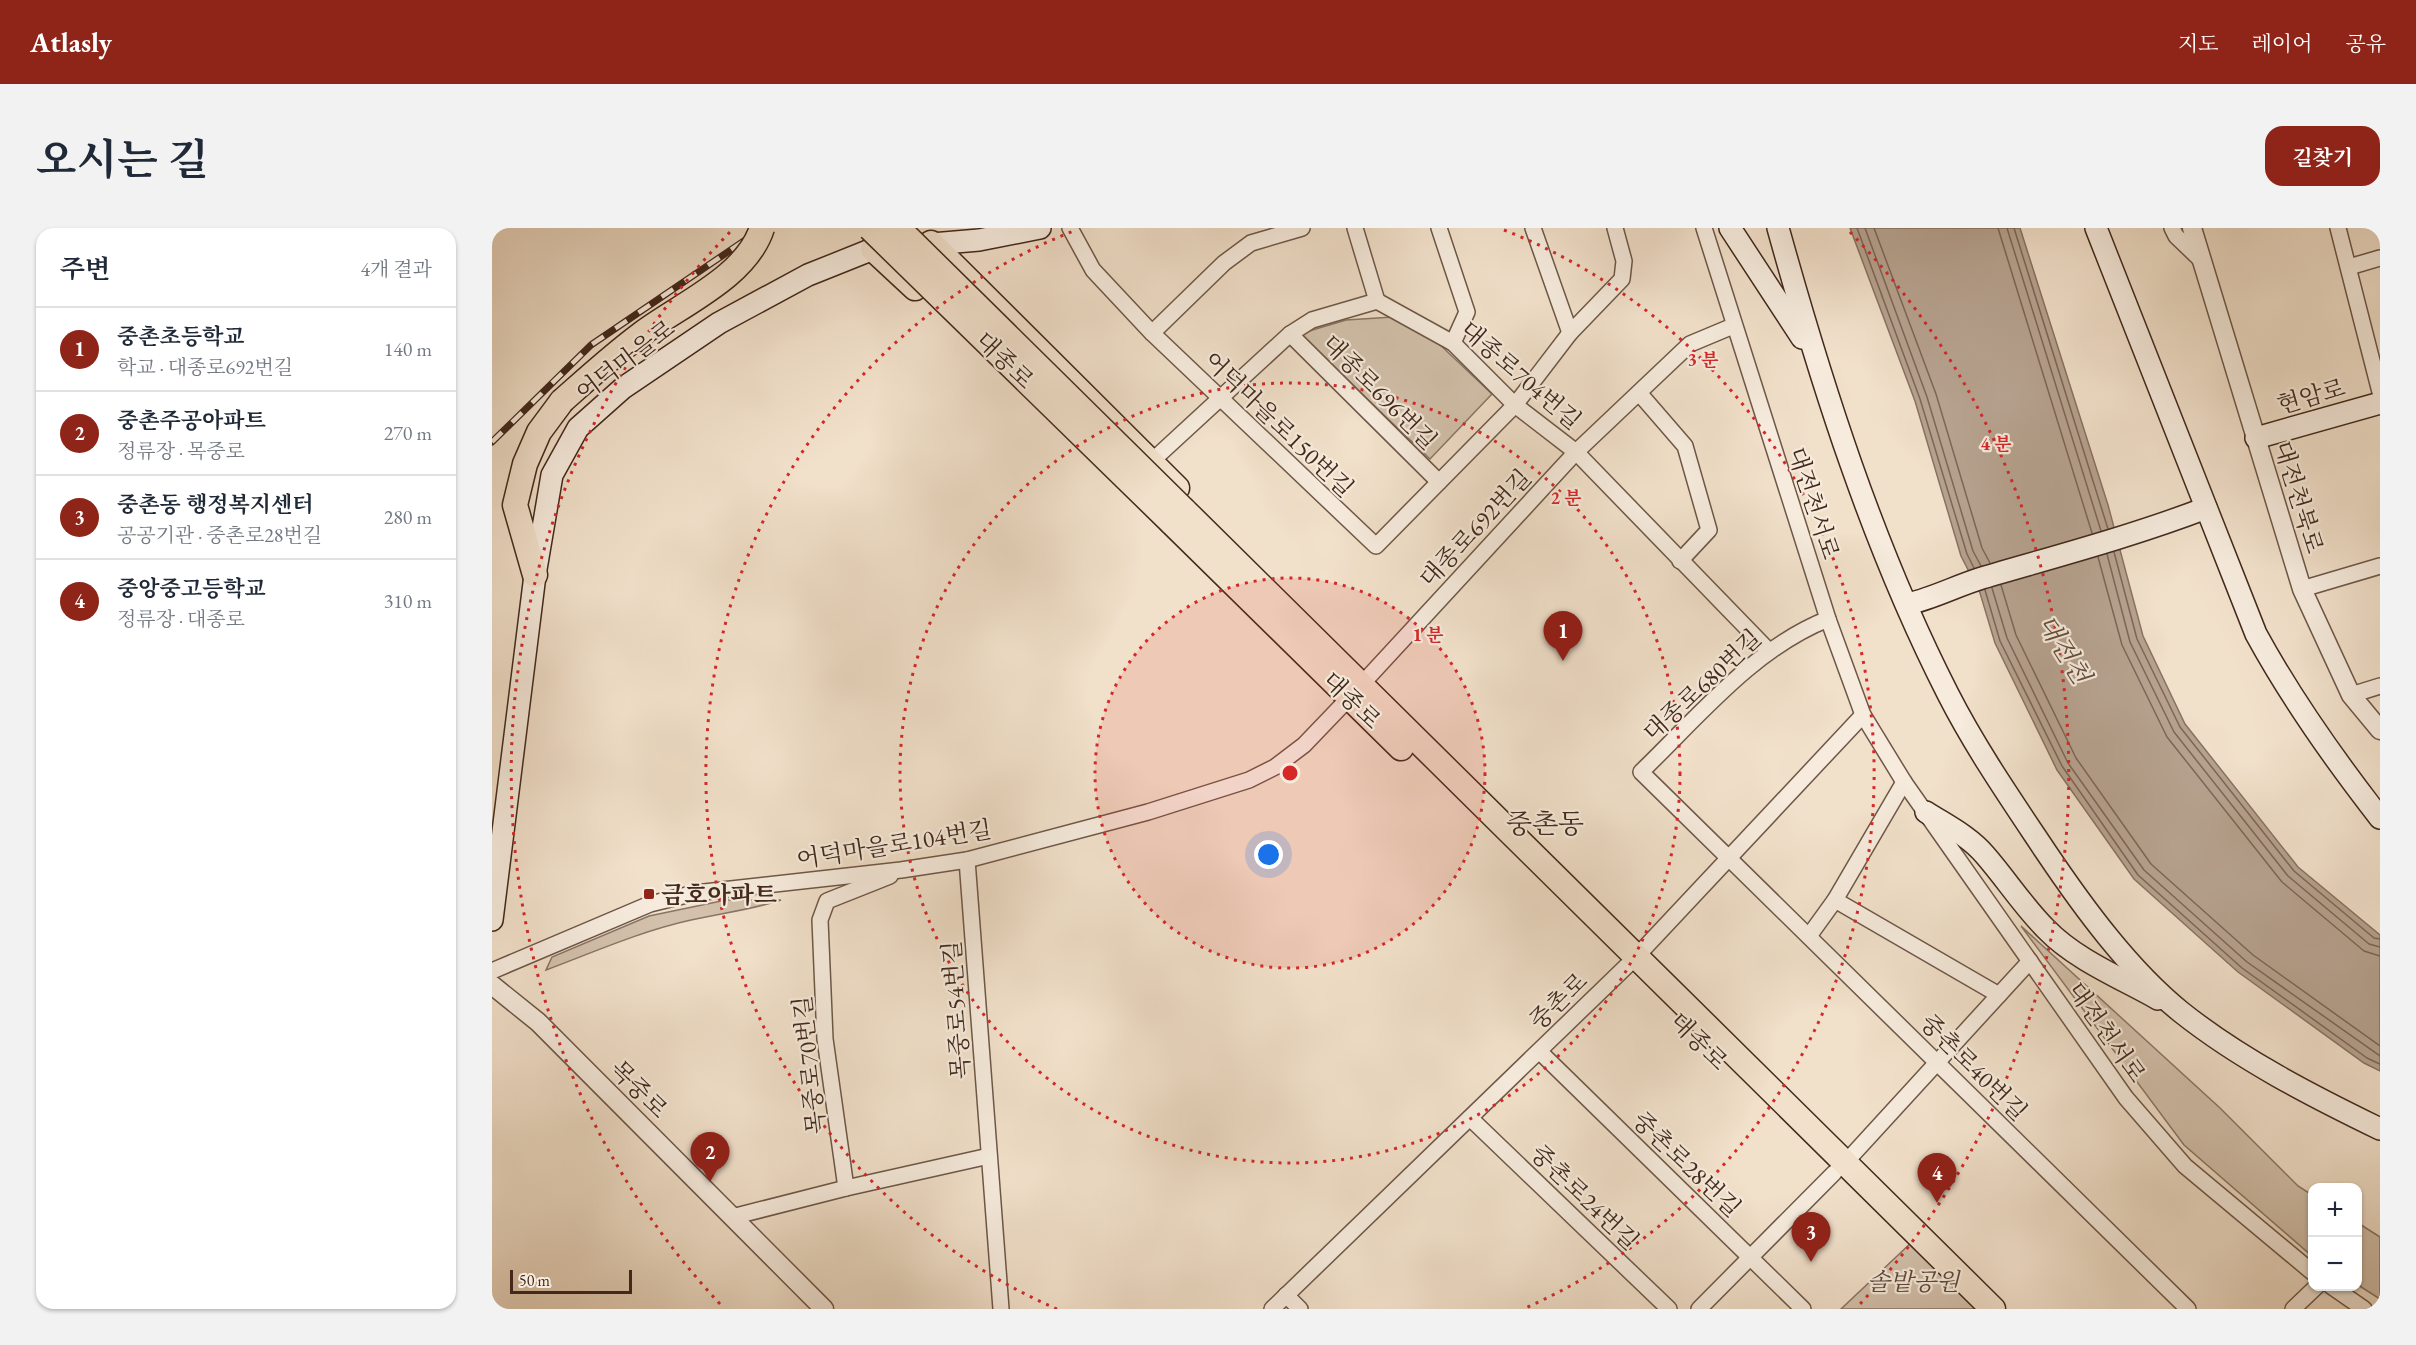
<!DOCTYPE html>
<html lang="ko">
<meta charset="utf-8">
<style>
:root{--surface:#fff;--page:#f2f2f3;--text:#1f2937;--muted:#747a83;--line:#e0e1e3;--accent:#8f2418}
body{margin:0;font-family:"EB Garamond","Noto Serif KR",serif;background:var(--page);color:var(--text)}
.controls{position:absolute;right:18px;bottom:18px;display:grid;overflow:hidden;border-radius:12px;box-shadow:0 2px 4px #0004}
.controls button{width:54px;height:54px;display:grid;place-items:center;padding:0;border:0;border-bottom:2px solid var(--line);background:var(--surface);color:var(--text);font:30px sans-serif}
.scale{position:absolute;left:18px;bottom:15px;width:122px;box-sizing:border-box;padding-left:6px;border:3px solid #42291c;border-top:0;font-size:16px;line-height:21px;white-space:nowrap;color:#42291c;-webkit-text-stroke:4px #f6ebdd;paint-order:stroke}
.you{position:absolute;left:777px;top:627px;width:21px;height:21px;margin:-15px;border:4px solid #fff;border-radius:50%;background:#1a73e8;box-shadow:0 0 0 9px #1a73e833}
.badge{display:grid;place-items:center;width:39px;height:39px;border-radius:50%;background:var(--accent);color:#fff;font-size:20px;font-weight:700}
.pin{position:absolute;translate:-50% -50px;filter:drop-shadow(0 2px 3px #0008)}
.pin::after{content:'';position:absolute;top:32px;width:21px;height:18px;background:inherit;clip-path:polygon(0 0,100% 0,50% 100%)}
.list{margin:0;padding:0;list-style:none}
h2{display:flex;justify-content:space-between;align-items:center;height:78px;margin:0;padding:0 24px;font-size:26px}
h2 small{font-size:20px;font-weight:400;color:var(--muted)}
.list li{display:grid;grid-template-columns:39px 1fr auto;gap:18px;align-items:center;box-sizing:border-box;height:84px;padding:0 24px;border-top:2px solid var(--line)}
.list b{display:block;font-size:22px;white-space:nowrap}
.list p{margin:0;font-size:20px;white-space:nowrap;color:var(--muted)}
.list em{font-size:20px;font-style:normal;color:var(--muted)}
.map{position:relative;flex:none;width:1888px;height:1081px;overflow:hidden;border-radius:18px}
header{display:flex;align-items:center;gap:36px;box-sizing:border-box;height:84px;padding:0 30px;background:var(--accent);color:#fff}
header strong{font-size:28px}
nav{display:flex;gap:33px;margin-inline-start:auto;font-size:21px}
.intro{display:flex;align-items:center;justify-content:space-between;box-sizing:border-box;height:144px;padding:0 36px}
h1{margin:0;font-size:42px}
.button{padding:15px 27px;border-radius:18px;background:var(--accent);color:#fff;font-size:21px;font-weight:700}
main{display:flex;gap:36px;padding:0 36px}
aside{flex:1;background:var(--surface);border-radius:18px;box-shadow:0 2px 4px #0004}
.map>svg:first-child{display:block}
.green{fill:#d3c1ac;stroke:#8a7564;stroke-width:1.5}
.water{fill:#b6a28f;stroke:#887261;stroke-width:1.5}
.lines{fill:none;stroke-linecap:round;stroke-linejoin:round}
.shore{stroke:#7c6656;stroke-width:1.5}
.minor-casing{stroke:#6e5748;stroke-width:18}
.tertiary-casing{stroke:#6e5748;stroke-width:21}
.secondary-casing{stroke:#42291c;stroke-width:24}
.primary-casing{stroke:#42291c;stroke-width:27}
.minor{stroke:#f6ebdd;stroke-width:15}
.tertiary{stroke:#f6ebdd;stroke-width:18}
.secondary{stroke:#f6ebdd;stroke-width:21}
.primary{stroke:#f1e0ca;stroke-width:24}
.rail-casing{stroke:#42291c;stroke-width:7}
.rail{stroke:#f6ebdd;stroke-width:4.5;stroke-dasharray:14;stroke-linecap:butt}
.primary-bridge-casing{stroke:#42291c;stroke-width:27;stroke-linecap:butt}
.primary-bridge{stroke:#f1e0ca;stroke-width:24}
.ring{fill:none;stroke:#d62828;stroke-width:3;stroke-dasharray:3 6}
.poi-dot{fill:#8f2418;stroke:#f6ebdd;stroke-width:2}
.labels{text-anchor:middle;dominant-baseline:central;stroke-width:4.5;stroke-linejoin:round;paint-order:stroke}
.street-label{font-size:24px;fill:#42291c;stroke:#f6ebdd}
.poi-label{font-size:24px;font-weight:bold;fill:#42291c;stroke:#f6ebdd;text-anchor:start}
.park-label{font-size:24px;font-style:italic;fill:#5f4739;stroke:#f6ebdd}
.water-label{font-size:26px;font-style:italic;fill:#654d3e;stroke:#f6ebdd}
.quarter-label{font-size:27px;fill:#42291c;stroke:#f6ebdd}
.centre{fill:#d62828;stroke:#f6ebdd;stroke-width:3}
.ring-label{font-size:18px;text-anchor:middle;font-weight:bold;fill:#d62828;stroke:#f6ebdd;stroke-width:4.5;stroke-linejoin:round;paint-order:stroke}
</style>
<header>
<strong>Atlasly</strong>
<nav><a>지도</a><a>레이어</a><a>공유</a></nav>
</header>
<div class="intro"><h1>오시는 길</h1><a class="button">길찾기</a></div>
<main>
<aside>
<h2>주변<small>4개 결과</small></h2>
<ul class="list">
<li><span class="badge">1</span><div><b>중촌초등학교</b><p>학교 · 대종로692번길</p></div><em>140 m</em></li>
<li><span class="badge">2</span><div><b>중촌주공아파트</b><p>정류장 · 목중로</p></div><em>270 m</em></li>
<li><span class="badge">3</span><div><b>중촌동 행정복지센터</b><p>공공기관 · 중촌로28번길</p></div><em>280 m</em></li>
<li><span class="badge">4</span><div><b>중앙중고등학교</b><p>정류장 · 대종로</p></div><em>310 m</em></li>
</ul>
</aside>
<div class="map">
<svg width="1888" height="1081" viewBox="0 0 1888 1081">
<rect width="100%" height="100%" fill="#f1e0ca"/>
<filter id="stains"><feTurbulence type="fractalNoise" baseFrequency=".00333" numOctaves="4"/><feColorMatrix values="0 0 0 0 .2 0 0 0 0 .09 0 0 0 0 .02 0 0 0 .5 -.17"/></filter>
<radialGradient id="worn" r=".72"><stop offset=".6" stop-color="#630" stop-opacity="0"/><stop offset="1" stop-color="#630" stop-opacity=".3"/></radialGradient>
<g class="green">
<path d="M 901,89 L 944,113 L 1000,166 L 938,231 L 807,106 L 854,92 Z"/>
<path d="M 234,672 L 289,672 C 259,682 229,685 199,692 C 149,703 102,724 54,742 L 60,729 L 157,688 Z"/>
<path d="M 1529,698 L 1728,880 L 1806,958 L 1820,967 L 1820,1028 L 1692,917 Z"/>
<path d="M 1866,995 L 1888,1009 L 1888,1071 L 1866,1057 Z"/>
<path d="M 1421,1013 L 1491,1081 L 1349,1081 Z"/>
</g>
<path class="water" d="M 1358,0 L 1528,0 L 1616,277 L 1651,408 L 1693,496 L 1806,639 L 1888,707 L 1888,843 L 1872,835 L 1746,744 L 1642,651 L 1565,542 L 1503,415 L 1488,365 L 1469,328 L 1423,173 Z"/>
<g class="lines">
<g class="shore">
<path d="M 1365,0 L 1428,171 L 1475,326 L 1482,340"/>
<path d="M 1373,0 L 1435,169 L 1481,323 L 1489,338"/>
<path d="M 1382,0 L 1444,166 L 1490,320 L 1498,335"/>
<path d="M 1506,0 L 1600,305"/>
<path d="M 1515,0 L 1609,303"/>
<path d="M 1522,0 L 1616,301"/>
<path d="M 1622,324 L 1645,411 L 1688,499 L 1802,643 L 1882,710 L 1888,711"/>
<path d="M 1615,326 L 1638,414 L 1682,504 L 1796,648 L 1877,716 L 1888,719"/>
<path d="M 1606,329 L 1630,417 L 1675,509 L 1790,654 L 1872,723 L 1888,728"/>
<path d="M 1509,357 L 1524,407 L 1584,530 L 1659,636 L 1761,727 L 1888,818"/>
<path d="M 1500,360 L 1515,410 L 1576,535 L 1652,642 L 1755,734 L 1888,828"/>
<path d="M 1493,362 L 1508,413 L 1570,538 L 1646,647 L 1750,740 L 1875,830 L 1888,836"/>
</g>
<defs>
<g id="minor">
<path d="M 578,0 L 601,42 L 660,105 L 884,318 L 1023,177 L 1078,105 L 1130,51 L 1132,33 L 1123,0"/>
<path d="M 863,0 L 885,73"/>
<path d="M 947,0 L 975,84 L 961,115"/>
<path d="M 1041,0 L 1078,105"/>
<path d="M 1212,0 L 1336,391 L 1371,487 L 1412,554 L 1634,870 L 1693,938 L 1820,1044"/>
<path d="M 1680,0 L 1684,8 L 1710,33"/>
<path d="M 1846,0 L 1888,164"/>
<path d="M 1857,39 L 1888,30"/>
<path d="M 660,105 L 732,35 L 759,15 L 810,0"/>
<path d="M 798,106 L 947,254"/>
<path d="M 1148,166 L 1193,218 L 1217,302 L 1188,333"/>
<path d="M 660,233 L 798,106 L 820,92 L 885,73 L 961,115 L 1023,177 L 1084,224 L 1276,422"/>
<path d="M 1810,361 L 1888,338"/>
<path d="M 1336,391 C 1262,420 1206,489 1149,544 L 1696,1081"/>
<path d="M 1859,467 L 1888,458"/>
<path d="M 475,632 L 509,1081"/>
<path d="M 1343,672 L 1507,767"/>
<path d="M 1317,708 L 1343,672 L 1412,554"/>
<path d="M 0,743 L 158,676 L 203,665 L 409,642 L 475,632 L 656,584 L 757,552 L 783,539 L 812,517 L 858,469 L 1084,224 L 1198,116 L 1241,98"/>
<path d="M 1047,823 L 1311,1081"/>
<path d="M 978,890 L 1177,1081"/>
<path d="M 1353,935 L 1538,733"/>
<path d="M 354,960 L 497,928"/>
<path d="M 240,989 L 354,960 L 333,811 L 328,692 L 335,673 L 398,648"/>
<path d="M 1839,1058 L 1872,1081"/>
<path d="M 794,1067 L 808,1081"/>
<path d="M 780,1081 L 1144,729 L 1371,487"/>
<path d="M 1207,1081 L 1342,945"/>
<path d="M 1801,1081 L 1825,1058"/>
</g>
<g id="tertiary">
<path d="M 1700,0 L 1810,361 L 1859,467 L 1888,502"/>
<path d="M 0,757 L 46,794 L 332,1081"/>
</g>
<g id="secondary">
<path d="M 1238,0 L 1310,110"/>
<path d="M 1286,0 C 1330,158 1381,319 1456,466 C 1484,521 1520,573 1554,624 C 1591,679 1637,742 1689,784 C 1748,831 1820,868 1888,901"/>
<path d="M 1604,0 L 1764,406 C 1800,472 1842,531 1888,590"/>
<path d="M 1764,210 L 1888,175"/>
<path d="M 1416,376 C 1442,370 1464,358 1490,350 C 1565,328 1641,308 1714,280"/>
<path d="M 1434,584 C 1454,597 1477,608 1493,627 C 1514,651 1531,678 1554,701 C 1584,732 1629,750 1666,771"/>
<path d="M 0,692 L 43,347 L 60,247 L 86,200 L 131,160 L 227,95 L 316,47 L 381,21 L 487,12 L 548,0"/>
</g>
<g id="primary">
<path d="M 439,15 L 685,260"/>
<path d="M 381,21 L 423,60"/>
<path d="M 692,282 L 1501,1081"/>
<path d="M 679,294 L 909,520"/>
<path d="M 43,347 L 23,277 L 33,236 L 47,204 L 70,173"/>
</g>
</defs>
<use href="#minor" class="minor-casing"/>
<use href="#tertiary" class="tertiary-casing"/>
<use href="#secondary" class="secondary-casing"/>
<use href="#primary" class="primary-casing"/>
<use href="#minor" class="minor"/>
<use href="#tertiary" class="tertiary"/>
<use href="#secondary" class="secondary"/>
<use href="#primary" class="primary"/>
<defs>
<path id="rail" d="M 0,214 L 99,117 L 271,0"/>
</defs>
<use href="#rail" class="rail-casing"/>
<use href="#rail" class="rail"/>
<defs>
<g id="primary-bridge">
<path d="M 378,0 L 679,294"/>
<path d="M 406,0 L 692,282"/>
<path d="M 70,173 C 96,150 120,128 148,107 C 187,77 254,50 270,0"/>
</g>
</defs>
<use href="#primary-bridge" class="primary-bridge-casing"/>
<use href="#primary-bridge" class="primary-bridge"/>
</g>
<circle cx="798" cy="545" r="195" fill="#d62828" fill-opacity=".12"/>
<g class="ring">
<circle cx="798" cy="545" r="195"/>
<circle cx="798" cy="545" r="390"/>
<path d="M565 1081A584 584 0 0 1 584 2M1012 2A584 584 0 0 1 1031 1081"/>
<path d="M228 1076A779 779 0 0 1 238 4M1358 4A779 779 0 0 1 1368 1076"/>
</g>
<rect class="poi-dot" x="151" y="660" width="12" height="12" rx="3"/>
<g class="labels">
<g class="street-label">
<text transform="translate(133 132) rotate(-37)">어덕마을로</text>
<text transform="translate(513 132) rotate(44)">대종로</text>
<text transform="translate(1029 147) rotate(41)">대종로704번길</text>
<text transform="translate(888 164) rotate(45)">대종로696번길</text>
<text transform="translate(1819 168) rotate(-16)">현암로</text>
<text transform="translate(787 196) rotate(44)">어덕마을로150번길</text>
<text transform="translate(1807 269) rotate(73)">대전천북로</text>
<text transform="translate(1322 275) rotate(72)">대전천서로</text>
<text transform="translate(983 300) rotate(-47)">대종로692번길</text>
<text transform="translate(1210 457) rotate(-43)">대종로680번길</text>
<text transform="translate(860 472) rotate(44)">대종로</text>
<text transform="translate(402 616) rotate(-9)">어덕마을로104번길</text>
<text transform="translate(1066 773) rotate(-44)">중촌로</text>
<text transform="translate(464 782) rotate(-94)">목중로54번길</text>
<text transform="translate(1615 804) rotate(55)">대전천서로</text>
<text transform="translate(1207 813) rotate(45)">대종로</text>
<text transform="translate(317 837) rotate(-96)">목중로70번길</text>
<text transform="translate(1482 839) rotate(45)">중촌로40번길</text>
<text transform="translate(147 861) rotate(45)">목중로</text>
<text transform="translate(1195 936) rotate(44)">중촌로28번길</text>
<text transform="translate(1093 969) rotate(44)">중촌로24번길</text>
</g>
<g class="poi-label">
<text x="169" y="666">금호아파트</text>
</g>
<g class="park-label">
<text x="1421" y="1053">솔밭공원</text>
</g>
<g class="water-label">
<text transform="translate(1572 421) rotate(58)">대전천</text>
</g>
<g class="quarter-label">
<text x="1053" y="595">중촌동</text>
</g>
</g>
<circle cx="798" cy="545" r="9" class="centre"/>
<g class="ring-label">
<text x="1211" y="138">3 분</text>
<text x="1504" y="222">4 분</text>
<text x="1074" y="276">2 분</text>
<text x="936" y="413">1 분</text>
</g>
<rect width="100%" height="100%" filter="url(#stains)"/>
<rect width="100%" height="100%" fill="url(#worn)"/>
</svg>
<div class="controls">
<button>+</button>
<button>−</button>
</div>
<div class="scale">50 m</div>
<div class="you"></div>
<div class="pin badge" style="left:1071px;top:433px">1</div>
<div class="pin badge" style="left:218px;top:954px">2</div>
<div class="pin badge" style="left:1319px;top:1034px">3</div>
<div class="pin badge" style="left:1445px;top:975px">4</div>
</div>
</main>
